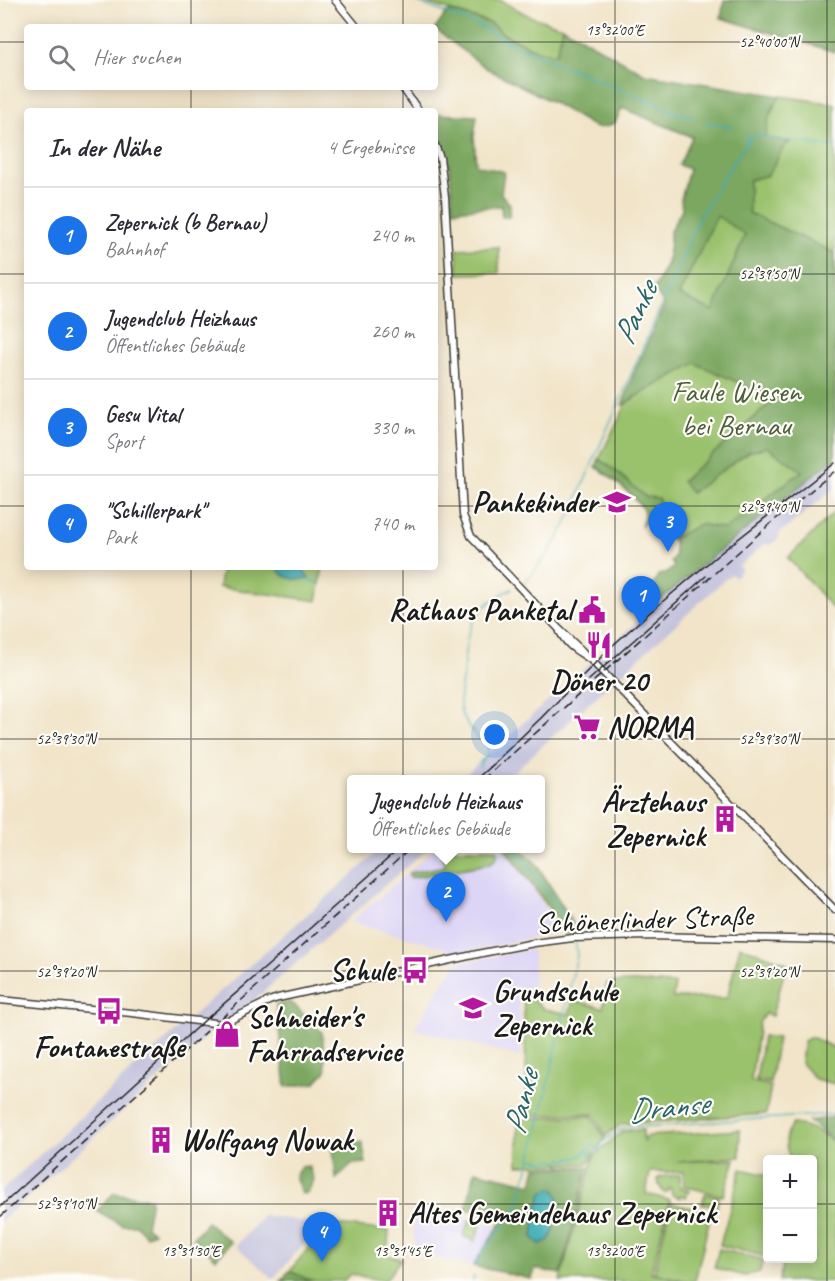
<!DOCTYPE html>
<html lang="de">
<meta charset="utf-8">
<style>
:root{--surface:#fff;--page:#f2f2f3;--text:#2b2b33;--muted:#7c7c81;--line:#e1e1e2;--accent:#1a73e8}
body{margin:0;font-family:Caveat,sans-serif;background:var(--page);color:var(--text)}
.controls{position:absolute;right:18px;bottom:18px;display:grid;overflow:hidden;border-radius:6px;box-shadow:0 3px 15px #0003}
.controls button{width:54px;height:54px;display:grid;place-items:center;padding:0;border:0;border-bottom:2px solid var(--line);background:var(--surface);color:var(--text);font:30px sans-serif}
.you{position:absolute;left:495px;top:735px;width:21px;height:21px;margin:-15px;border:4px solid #fff;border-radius:50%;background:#1a73e8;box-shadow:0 0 0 9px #1a73e833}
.badge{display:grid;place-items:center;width:39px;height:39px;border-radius:50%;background:var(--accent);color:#fff;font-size:20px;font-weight:700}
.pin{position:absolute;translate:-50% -50px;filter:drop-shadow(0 2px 3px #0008)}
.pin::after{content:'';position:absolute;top:32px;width:21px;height:18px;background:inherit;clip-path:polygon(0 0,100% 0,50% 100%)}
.popup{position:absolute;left:347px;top:775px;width:198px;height:78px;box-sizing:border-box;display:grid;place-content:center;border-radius:6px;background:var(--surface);filter:drop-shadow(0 2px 4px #0005);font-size:20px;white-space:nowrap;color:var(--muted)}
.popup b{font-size:22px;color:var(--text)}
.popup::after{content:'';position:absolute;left:50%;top:100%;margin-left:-12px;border:12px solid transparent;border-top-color:var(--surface)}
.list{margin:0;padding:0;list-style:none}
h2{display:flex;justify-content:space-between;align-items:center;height:78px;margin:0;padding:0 24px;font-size:26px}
h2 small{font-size:20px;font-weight:400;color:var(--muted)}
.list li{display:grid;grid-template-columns:39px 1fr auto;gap:18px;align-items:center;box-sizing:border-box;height:96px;padding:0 24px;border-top:2px solid var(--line)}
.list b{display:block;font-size:22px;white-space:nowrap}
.list p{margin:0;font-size:20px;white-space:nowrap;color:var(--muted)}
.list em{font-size:20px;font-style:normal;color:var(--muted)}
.icon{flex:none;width:33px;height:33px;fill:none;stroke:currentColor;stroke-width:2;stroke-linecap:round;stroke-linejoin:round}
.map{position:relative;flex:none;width:835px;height:1281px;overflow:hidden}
.search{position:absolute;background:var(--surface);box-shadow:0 3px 15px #0003;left:24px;top:24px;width:414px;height:66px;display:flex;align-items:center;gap:15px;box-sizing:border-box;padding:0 21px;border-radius:6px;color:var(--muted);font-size:22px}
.panel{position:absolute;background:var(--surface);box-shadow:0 3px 15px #0003;left:24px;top:108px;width:414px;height:462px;border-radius:6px}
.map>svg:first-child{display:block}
.built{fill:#ddd5f6}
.industrial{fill:#c2c1dc}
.green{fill:#9ac16c;stroke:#5b6e44;stroke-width:1.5}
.forest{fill:#7ba760;stroke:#4c623e;stroke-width:1.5;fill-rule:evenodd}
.water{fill:#39abb4;stroke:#2a6468;stroke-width:1.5}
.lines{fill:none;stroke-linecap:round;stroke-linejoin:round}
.stream{stroke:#39abb4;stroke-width:1.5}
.minor-casing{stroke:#3c3a36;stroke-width:9}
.minor{stroke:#fff;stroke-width:6}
.tram{stroke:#1c1c1c;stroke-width:1.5}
.rail{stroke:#1c1c1c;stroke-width:1.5;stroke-dasharray:9 4.5;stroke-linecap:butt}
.ticks{fill:none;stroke:#1c1c1c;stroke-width:1.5;stroke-opacity:0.45}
.labels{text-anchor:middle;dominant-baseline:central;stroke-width:4.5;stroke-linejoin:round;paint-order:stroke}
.park-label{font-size:30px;fill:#4e5e3c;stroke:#fdfcf7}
.poi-label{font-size:30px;font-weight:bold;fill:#1c1c1c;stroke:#fdfcf7;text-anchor:start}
.street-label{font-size:30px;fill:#1c1c1c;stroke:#fdfcf7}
.water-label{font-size:32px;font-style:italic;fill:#2a6468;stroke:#fdfcf7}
.ticks-label{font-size:15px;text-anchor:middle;fill:#1c1c1c;stroke:#fdfcf7;stroke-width:4.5;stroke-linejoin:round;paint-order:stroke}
</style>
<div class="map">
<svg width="835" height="1281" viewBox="0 0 835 1281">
<rect width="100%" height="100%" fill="#fdfcf7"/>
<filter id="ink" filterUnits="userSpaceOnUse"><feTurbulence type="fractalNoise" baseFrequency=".0167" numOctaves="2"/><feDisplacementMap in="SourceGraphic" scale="12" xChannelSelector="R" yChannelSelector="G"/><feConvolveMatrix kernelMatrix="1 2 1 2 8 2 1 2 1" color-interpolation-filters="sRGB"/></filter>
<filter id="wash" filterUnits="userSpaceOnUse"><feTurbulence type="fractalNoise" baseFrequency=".008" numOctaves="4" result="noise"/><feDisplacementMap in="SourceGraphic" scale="24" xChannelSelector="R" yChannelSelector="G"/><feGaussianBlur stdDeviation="1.35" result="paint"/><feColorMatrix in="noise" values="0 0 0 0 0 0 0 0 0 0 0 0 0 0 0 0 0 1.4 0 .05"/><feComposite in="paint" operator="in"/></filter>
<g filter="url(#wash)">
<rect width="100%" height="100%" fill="#f1e4c8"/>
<g class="built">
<path d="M 502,848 L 523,874 L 562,932 L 448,955 L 446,948 L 350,922 L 388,890 L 434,849 Z"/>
<path d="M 532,949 L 534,966 L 533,986 L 519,988 L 521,1057 L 414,1029 L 456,963 Z"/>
<path d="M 435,1207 L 498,1227 L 473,1266 L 415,1253 L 412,1209 Z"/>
</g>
<g class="industrial">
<path d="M 835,458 L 835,488 L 779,534 L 779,538 L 769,546 L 766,543 L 739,566 L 742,569 L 735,577 L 731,574 L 506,779 L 459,780 L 703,563 Z"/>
<path d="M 381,849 L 427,849 L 238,1014 L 223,1021 L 0,1222 L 0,1192 L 123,1078 Z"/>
<path d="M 263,1215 L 321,1224 L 273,1279 L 236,1246 Z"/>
</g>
<g class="green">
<path d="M 417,0 L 500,0 L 529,16 L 563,27 L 556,55 L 537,50 L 505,35 L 490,23 Z"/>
<path d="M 780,96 L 835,104 L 835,457 L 698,566 L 598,461 L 651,354 L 716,212 Z"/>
<path d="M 499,247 L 499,273 L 458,274 L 457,249 Z"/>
<path d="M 835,512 L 835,611 L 788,558 L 823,523 Z"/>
<path d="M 222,567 L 323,567 L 317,601 L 219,587 Z"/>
<path d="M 444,849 L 497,849 L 497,855 L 495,860 L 488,864 L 410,878 L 409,873 L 446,866 C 442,860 441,855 444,849 Z"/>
<path d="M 740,946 L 787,963 L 772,1016 L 765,1013 L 759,1023 L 751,1081 L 771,1086 L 766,1114 L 621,1124 L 606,1136 L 594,1114 L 528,1115 L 523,990 L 544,1009 L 569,1014 L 573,1000 L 603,1008 L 607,983 L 632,982 L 675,984 L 673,998 L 727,998 Z"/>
<path d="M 763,1036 L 778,1038 L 770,1083 L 756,1080 Z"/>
<path d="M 811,1037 L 835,1048 L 835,1084 L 815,1079 L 801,1063 L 804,1041 Z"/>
<path d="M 592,1116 L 605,1138 L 587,1164 L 518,1165 L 518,1123 L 527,1118 Z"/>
<path d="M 793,1124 C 810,1125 821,1133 835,1143 L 835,1281 L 779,1281 L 784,1259 L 812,1258 L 812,1160 L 791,1159 C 784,1148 784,1134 793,1124 Z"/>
<path d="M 643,1130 L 643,1141 L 648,1136 L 740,1130 L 740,1157 L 676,1162 L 735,1160 L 723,1196 L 684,1186 L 683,1172 L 650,1172 L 646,1194 L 670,1200 L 651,1273 L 683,1281 L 560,1281 L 593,1158 L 605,1146 L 623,1131 Z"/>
<path d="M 741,1169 L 767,1175 L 767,1257 L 720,1245 Z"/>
<path d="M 678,1175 L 680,1176 L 680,1187 L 689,1191 L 686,1197 L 681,1195 L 679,1196 L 680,1198 L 672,1195 L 671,1189 L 668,1189 L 667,1192 L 664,1193 L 659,1185 L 658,1179 L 660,1177 Z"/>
<path d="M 705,1194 L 719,1197 L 717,1207 L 702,1204 Z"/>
<path d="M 671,1203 L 711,1213 L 695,1281 L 688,1281 L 654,1273 Z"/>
<path d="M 470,1220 L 481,1225 L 475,1241 L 463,1236 Z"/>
<path d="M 329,1224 L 389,1231 L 387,1255 L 401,1259 L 385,1281 L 351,1274 L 343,1281 L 281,1281 Z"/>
<path d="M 719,1249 L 763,1260 L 760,1272 L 745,1276 L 714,1268 Z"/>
</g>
<g class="forest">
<path d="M 724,0 L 835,0 L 835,52 L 721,18 Z"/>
<path d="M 450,11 L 490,23 L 505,35 L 537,50 L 556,54 L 563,27 L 645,74 L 780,96 L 770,113 L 765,137 L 790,142 L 784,147 L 768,175 L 749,180 L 749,213 L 835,253 L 835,458 L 701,566 L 661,599 L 648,599 C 648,594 656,582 658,575 L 667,573 L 674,567 L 671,561 L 675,555 L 674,547 L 674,540 L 664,532 L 659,525 C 652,526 650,527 646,520 L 641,527 C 642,522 645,518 644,513 C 643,502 606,473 596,467 L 599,459 L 612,468 L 646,497 L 658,498 L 676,537 L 700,524 L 725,529 L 802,471 L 767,447 L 748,452 L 691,493 L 682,481 L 775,399 L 695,363 L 622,405 L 634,373 L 664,305 L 654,289 L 667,263 L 670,242 L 670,231 L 682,209 L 681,199 L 689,169 L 679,165 L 692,137 L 622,108 L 615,123 L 605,127 L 596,128 L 554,103 L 486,68 L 435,29 L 445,15 ZM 717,216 L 745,235 L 713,311 L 679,295 Z"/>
<path d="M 435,114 L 477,116 L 474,136 L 476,165 L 504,172 L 501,194 L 510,204 L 509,217 L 502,217 L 501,206 L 453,210 C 451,194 452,176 448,161 C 444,145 435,130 435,114 Z"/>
<path d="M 505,849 L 520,849 L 536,863 L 580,934 L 565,934 L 563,927 Z"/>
<path d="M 291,1002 L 322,1032 L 326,1071 L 315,1083 L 286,1087 L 276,1005 Z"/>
<path d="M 835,1117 L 835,1142 L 809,1121 Z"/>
<path d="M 332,1139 L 362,1142 L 366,1163 L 353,1164 L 336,1179 Z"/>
<path d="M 309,1166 L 314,1180 L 307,1194 L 302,1194 L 295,1176 L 301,1167 Z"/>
<path d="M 536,1167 L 588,1167 L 561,1274 L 535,1269 L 532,1279 L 473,1266 L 505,1217 L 466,1209 L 475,1171 L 532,1184 ZM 542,1193 L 559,1199 L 553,1233 L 533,1238 L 536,1213 Z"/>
<path d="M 114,1193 L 151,1199 L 146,1227 L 154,1232 L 146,1236 L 136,1225 L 122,1225 L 97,1211 Z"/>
<path d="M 207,1222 L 231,1242 L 216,1259 L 193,1238 Z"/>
<path d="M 289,1271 L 312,1281 L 281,1281 Z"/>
</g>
<g class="water">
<path d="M 279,567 L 302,567 L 309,579 C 297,580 287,580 279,571 Z"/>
<path d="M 551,1188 L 556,1191 L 559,1199 L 553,1233 L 549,1240 L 540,1244 L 533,1238 L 536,1213 L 542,1193 Z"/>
</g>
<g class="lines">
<g class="stream">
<path d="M 411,0 L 483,27 L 507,42 L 674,112 L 693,117"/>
<path d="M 706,122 L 732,127"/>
<path d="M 746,144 L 747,138 L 746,133"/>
<path d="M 276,567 L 279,567"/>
<path d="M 232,569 L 248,567"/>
<path d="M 309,579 L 318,583"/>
<path d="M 524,583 C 540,565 554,547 565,526 L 701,214 L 739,153 L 752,137 L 757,136 L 835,147"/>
<path d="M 480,767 L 480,762 L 487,755 L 488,748 C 479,738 465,725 461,712 C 458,700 461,687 463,675 C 464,661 465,642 470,629 C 477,610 494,597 512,589"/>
<path d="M 512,848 L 529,866 L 574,931 L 574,934"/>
<path d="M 531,1158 L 546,1162 L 550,1159 L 559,1162 L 562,1159 L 568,1160 L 569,1157 L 574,1159 L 583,1155 L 586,1150 L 588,1149 L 589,1156 L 591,1155 L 591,1147 L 594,1145 L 598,1150 L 600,1149 L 602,1143 L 622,1128 L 835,1114"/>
<path d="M 476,1266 L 484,1250 L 516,1211 L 531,1158 L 577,956 L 575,939"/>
<path d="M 473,1281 L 474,1276"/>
</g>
</g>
</g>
<g filter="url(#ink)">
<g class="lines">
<defs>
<g id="minor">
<path d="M 335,0 L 357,27"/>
<path d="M 402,87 L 419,111"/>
<path d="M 435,145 L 440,158 L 445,197 L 463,515 L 471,536 L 559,629 L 583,652 L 587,657"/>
<path d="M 560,632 C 569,648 577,650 591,660 L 835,910"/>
<path d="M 0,1000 L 132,1013 L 222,1024 L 269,1001 L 278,998 L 482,953 L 534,943 L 573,938 L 648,936 L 835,940"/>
</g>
</defs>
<use href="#minor" class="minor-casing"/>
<use href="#minor" class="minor"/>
<g class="tram">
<path d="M 589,680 L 706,576"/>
<path d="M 490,767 L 541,718 L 612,646 L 649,613 L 719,554 L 835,463"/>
<path d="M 476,780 L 495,763"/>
<path d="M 0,1207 L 197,1027 L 280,955 L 400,848"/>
</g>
<g class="rail">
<path d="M 483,780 L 771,523 L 835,471"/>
<path d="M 0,1217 L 411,848"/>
</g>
</g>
</g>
<path class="ticks" d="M 191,0 L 191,27M 403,0 L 403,27M 615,0 L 615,1281M 827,0 L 827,1281M 0,42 L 27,42M 435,42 L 835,42M 191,87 L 191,111M 403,87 L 403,111M 0,274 L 27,274M 435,274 L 835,274M 0,506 L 27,506M 435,506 L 835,506M 191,567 L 191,1281M 403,567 L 403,1281M 0,739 L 835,739M 0,971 L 835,971M 0,1204 L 768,1204M 812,1204 L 835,1204"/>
<defs>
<symbol id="school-bare" viewBox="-9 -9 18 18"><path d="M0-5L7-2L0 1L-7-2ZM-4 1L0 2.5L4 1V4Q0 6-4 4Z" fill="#b5179e" stroke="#fdfcf7" stroke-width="2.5" paint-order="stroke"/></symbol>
<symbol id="civic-bare" viewBox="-9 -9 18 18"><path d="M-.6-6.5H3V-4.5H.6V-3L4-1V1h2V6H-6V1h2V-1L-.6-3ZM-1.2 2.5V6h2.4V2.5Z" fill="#b5179e" stroke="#fdfcf7" stroke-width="2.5" paint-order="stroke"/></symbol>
<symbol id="restaurant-bare" viewBox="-9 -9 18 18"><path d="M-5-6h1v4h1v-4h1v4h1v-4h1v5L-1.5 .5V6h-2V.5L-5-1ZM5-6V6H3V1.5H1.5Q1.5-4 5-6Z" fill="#b5179e" stroke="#fdfcf7" stroke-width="2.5" paint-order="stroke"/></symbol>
<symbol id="supermarket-bare" viewBox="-9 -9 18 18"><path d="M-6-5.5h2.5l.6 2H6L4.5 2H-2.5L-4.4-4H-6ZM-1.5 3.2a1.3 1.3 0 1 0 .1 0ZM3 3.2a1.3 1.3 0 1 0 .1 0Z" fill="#b5179e" stroke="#fdfcf7" stroke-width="2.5" paint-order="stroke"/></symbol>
<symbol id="building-bare" viewBox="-9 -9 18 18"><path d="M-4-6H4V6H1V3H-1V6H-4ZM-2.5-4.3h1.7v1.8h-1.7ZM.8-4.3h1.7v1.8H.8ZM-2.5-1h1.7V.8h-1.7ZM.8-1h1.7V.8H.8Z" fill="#b5179e" stroke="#fdfcf7" stroke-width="2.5" paint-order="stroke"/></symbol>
<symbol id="bus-bare" viewBox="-9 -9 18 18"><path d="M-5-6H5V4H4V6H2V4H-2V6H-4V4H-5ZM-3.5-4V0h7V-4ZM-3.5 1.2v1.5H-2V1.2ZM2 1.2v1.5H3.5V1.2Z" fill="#b5179e" stroke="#fdfcf7" stroke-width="2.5" paint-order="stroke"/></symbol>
<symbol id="shop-bare" viewBox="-9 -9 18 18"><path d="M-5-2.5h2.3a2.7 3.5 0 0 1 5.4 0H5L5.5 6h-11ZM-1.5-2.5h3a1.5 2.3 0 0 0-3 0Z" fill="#b5179e" stroke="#fdfcf7" stroke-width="2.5" paint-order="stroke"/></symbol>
</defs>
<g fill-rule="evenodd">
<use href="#school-bare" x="598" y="483" width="38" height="38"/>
<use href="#civic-bare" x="573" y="591" width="38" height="38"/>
<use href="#restaurant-bare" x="580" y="626" width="38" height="38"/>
<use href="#supermarket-bare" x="568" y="708" width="38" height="38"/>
<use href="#building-bare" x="706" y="800" width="38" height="38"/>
<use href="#bus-bare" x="396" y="951" width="38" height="38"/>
<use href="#school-bare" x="454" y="989" width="38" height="38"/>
<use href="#bus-bare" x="90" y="992" width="38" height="38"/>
<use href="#shop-bare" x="208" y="1015" width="38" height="38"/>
<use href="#building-bare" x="142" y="1121" width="38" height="38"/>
<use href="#building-bare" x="369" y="1194" width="38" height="38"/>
</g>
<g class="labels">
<g class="park-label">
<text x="736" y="391">Faule Wiesen<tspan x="736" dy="34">bei Bernau</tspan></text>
</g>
<g class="poi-label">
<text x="597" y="502" text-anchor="end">Pankekinder</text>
<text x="572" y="610" text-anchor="end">Rathaus Panketal</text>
<text x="599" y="681" text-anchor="middle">Döner 20</text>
<text x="607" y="727">NORMA</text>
<text x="705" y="802" text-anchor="end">Ärztehaus<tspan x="705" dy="34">Zepernick</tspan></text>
<text x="395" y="970" text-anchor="end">Schule</text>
<text x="493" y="991">Grundschule<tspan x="493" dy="34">Zepernick</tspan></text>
<text x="247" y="1017">Schneider's<tspan x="247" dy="34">Fahrradservice</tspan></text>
<text x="109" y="1047" text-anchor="middle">Fontanestraße</text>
<text x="181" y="1140">Wolfgang Nowak</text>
<text x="408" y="1213">Altes Gemeindehaus Zepernick</text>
</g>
<g class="street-label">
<text transform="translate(644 919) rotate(-2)">Schönerlinder Straße</text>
</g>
<g class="water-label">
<text transform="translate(635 313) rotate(-66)">Panke</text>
<text transform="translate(521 1102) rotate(-77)">Panke</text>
<text transform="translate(668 1107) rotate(-6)">Dranse</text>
</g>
</g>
<g class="ticks-label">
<text x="615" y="35">13°32'00"E</text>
<text x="769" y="47">52°40'00"N</text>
<text x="769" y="279">52°39'50"N</text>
<text x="769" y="512">52°39'40"N</text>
<text x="66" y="744">52°39'30"N</text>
<text x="769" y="744">52°39'30"N</text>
<text x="66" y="977">52°39'20"N</text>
<text x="769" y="977">52°39'20"N</text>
<text x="66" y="1209">52°39'10"N</text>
<text x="191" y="1256">13°31'30"E</text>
<text x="403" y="1256">13°31'45"E</text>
<text x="615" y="1256">13°32'00"E</text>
</g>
</svg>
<div class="controls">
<button>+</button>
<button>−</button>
</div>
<div class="you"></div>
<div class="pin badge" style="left:641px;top:626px">1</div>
<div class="pin badge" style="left:446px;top:922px">2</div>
<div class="popup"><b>Jugendclub Heizhaus</b>Öffentliches Gebäude</div>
<div class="pin badge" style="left:668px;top:552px">3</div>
<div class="pin badge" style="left:322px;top:1262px">4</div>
<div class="search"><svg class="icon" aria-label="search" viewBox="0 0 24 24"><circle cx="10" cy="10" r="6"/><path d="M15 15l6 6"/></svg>Hier suchen</div>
<section class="panel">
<h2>In der Nähe<small>4 Ergebnisse</small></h2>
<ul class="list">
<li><span class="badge">1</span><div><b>Zepernick (b Bernau)</b><p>Bahnhof</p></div><em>240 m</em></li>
<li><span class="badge">2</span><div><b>Jugendclub Heizhaus</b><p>Öffentliches Gebäude</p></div><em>260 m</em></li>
<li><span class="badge">3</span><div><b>Gesu Vital</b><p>Sport</p></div><em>330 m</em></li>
<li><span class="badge">4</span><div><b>&quot;Schillerpark&quot;</b><p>Park</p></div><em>740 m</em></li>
</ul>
</section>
</div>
